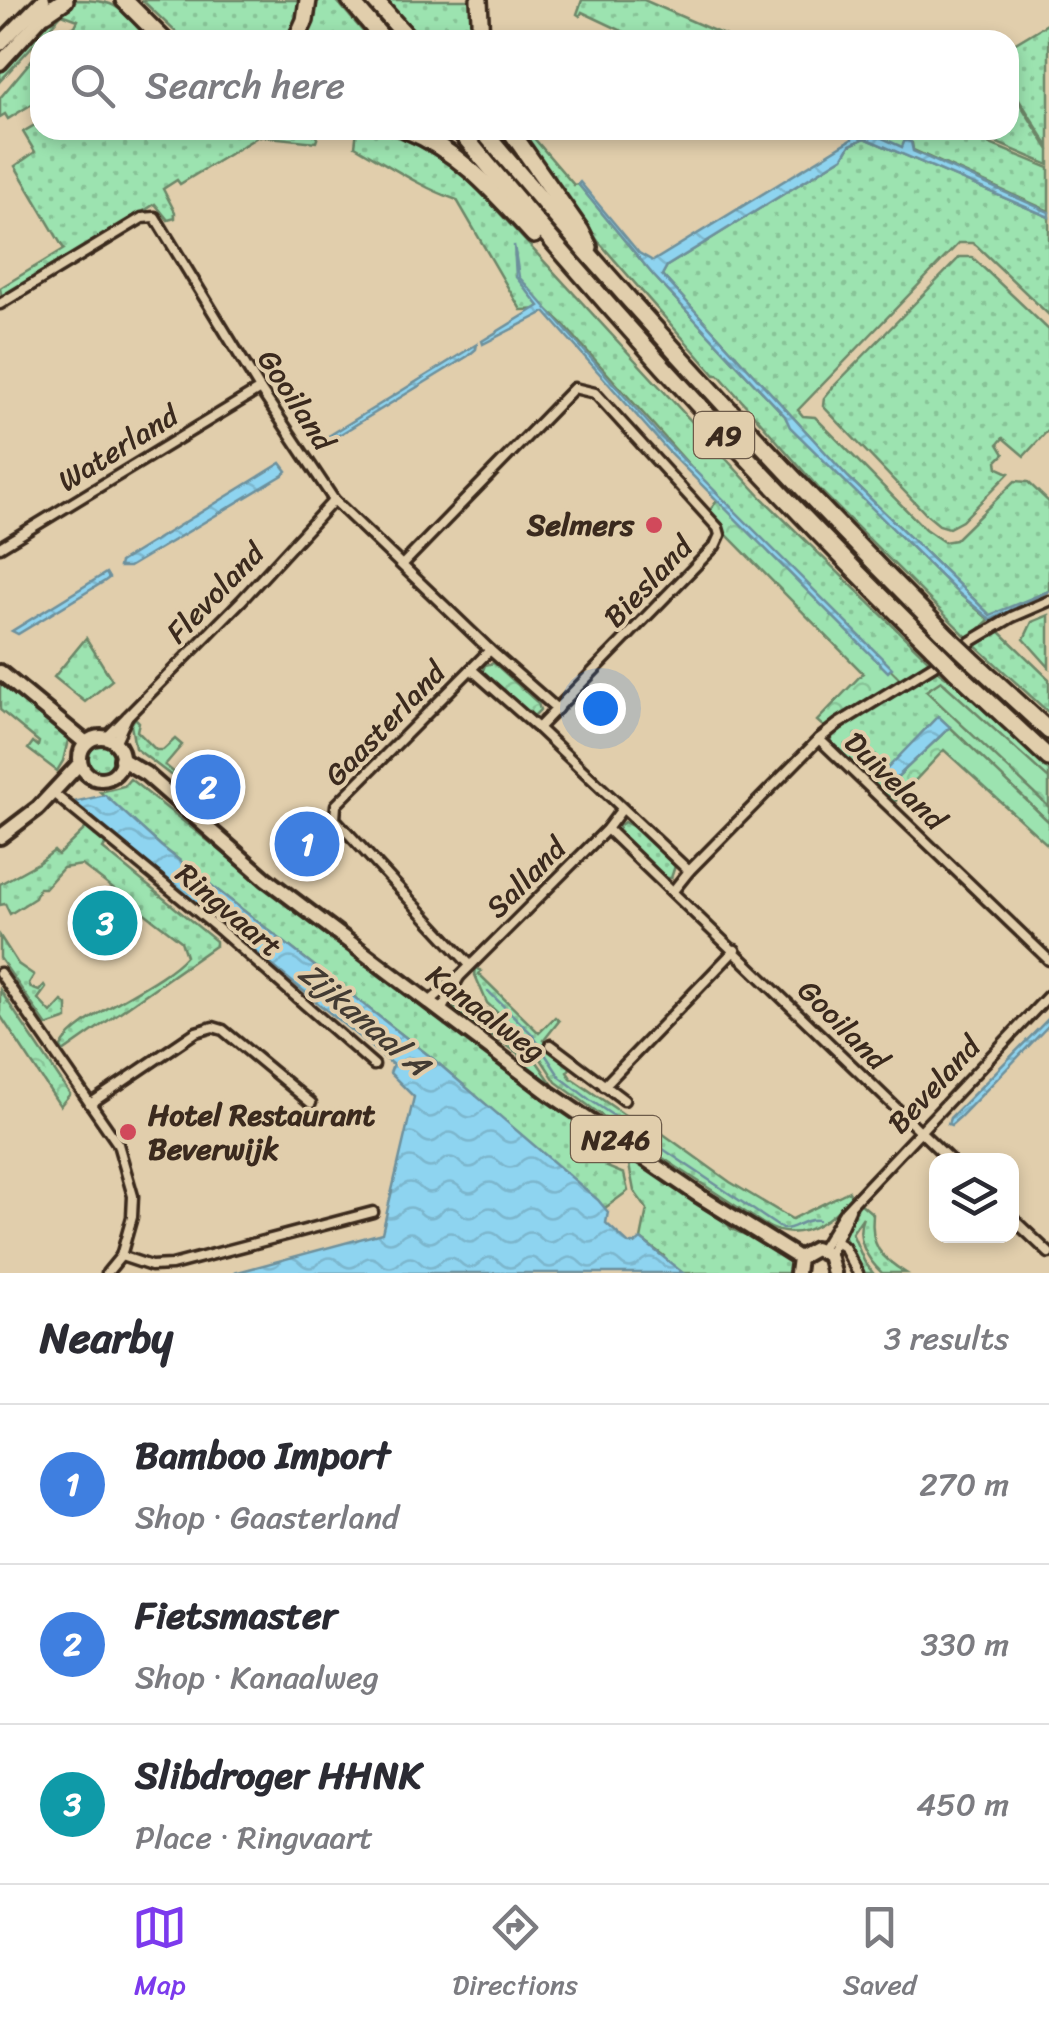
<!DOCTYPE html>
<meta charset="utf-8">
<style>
:root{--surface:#fff;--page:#f2f2f3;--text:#2b2b33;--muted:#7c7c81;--line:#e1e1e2;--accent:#7c3aed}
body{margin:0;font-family:Sriracha,sans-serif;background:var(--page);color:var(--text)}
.controls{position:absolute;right:30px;bottom:30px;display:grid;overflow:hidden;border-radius:20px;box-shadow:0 5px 15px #0003}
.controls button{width:90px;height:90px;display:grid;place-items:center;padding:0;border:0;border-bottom:2px solid var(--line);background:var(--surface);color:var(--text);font:50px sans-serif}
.you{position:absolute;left:600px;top:708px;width:35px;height:35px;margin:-25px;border:8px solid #fff;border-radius:50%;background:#1a73e8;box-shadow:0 0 0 15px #1a73e833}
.badge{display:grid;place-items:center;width:65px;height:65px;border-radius:50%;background:var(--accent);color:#fff;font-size:32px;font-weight:700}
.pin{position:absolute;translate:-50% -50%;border:5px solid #fff;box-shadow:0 2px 10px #0006}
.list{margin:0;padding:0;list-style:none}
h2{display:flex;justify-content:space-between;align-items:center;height:130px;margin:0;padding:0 40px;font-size:42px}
h2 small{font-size:32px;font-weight:400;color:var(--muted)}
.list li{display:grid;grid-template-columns:65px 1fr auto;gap:30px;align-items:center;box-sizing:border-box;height:160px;padding:0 40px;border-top:2px solid var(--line)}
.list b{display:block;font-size:38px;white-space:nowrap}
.list p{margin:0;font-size:32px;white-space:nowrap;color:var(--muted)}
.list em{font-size:32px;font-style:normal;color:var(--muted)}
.icon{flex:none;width:55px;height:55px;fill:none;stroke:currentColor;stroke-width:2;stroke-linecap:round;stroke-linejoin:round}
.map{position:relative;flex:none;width:1049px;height:1273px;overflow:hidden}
.search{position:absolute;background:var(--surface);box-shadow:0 5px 15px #0003;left:30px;right:30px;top:30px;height:110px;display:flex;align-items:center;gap:25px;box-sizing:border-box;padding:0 35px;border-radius:30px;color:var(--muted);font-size:38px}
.sheet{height:610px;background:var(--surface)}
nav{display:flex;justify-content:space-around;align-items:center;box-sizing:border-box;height:140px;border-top:2px solid var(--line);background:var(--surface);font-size:28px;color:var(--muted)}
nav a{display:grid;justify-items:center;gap:5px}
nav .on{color:var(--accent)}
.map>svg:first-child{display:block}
.grass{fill:url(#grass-dots);stroke:#6c8667;stroke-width:2.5}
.forest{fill:url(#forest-crowns);stroke:#6c8667;stroke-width:2.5}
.water{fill:url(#water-waves);stroke:#6d909c;stroke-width:2.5}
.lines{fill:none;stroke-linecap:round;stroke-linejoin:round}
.stream{stroke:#6d909c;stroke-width:2.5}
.street-casing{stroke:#3b2a1e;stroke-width:15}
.primary-casing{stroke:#3b2a1e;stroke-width:20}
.highway-casing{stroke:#3b2a1e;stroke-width:22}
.street{stroke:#e1ceac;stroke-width:8}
.primary{stroke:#e1ceac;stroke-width:12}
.highway{stroke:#e1ceac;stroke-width:15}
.highway-bridge-casing{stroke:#3b2a1e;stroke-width:22;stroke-linecap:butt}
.highway-bridge{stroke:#e1ceac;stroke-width:15}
.poi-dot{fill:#d1495b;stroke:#e1ceac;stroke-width:4}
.labels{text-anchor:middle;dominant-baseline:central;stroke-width:8;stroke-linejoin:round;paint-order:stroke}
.shield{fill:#e1ceac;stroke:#6d5b49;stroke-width:2.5}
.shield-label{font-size:28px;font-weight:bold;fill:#3b2a1e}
.street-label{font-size:30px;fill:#3b2a1e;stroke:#e1ceac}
.poi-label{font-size:30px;font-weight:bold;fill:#3b2a1e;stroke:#e1ceac;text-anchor:end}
.water-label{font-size:32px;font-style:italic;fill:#433b33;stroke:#e1ceac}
</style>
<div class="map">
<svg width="1049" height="1273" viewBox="0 0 1049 1273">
<defs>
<pattern id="grass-dots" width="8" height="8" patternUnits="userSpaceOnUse" patternTransform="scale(2.5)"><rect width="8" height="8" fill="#9ce3b0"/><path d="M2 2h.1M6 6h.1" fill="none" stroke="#87c397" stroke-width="1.8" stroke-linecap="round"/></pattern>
<pattern id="forest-crowns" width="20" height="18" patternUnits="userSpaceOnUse" patternTransform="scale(2.5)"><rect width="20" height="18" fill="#9ce3b0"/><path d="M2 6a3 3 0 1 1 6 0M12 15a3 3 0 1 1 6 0" fill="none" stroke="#87c397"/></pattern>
<pattern id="water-waves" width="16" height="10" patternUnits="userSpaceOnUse" patternTransform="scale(2.5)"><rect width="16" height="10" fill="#8ed4f0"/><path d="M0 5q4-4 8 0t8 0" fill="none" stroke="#7bb6cd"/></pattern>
</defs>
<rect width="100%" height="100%" fill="#e1ceac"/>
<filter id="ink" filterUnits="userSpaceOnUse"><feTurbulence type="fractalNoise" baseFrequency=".01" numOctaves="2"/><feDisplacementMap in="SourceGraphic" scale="20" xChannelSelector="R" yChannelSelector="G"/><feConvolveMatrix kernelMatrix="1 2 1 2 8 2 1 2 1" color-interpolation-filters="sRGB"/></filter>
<g filter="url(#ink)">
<g class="grass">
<path d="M 76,0 C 122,0 119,9 149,40 L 50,40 L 75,26 L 78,20 L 62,14 L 0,81 L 0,70 C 21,46 45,10 76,0 Z"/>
<path d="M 142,0 L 300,0 C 300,15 294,28 286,40 L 184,40 Z"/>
<path d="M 311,0 L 336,0 L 370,40 L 300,40 Z"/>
<path d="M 386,0 L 475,0 L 477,40 L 421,40 Z"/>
<path d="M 582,0 L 644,0 L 735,40 L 641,40 L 582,12 L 580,16 L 577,14 Z"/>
<path d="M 1049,23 L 1049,147 L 1009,83 L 1009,47 Z"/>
<path d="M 40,50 L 40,99 L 8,119 L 5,114 L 0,117 L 0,98 Z"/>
<path d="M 1009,86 L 1049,150 L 1049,165 L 967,130 L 1009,130 Z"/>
<path d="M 40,122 L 40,130 L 320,130 L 316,142 L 259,136 L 180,184 L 177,180 L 163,189 L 175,212 L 175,218 L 168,220 L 155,204 L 2,299 L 0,288 L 64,249 L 15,166 L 35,152 L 23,132 Z"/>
<path d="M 357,130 C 402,130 437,154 471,182 L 763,499 L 929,661 L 901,680 L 719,498 L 562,323 L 547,309 L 521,310 L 457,200 C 422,188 388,165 355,146 Z"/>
<path d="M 515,130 L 527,130 L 574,185 L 578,184 L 654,276 L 785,416 L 790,426 L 956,591 L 987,618 L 990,615 L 848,477 L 662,275 L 667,266 L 843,157 L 850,145 L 865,138 L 1049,217 L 1049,315 L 977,246 L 972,243 L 959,243 L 798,410 L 803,416 L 815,417 L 925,529 L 944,542 L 955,540 L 1015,481 L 1028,482 L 1049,502 L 1049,591 L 993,616 L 969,639 L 821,491 L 719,375 L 715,375 L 598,241 Z"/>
<path d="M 856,130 L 956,130 L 1049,168 L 1049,211 L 913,150 L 912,143 L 905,140 L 902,148 L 867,131 Z"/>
<path d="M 960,257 L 972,257 L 1049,330 L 1049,429 L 1024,456 L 1003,438 L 998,444 L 1004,454 L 997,461 L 998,468 L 1009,473 L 962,521 L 949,528 L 939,525 L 926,514 L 823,406 L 824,398 L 834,386 Z"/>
<path d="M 1049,615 L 1049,667 L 1024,639 L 1032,622 Z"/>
<path d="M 998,630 L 1049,679 L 1049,713 L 974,644 Z"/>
<path d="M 86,638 L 112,680 L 85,702 L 54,677 Z"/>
<path d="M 935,669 L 956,684 L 1049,771 L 1049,822 L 938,716 L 883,775 L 895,779 L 894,792 L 885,803 L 829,748 L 834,732 Z"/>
<path d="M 0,683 L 69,736 L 63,761 L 57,771 L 28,749 L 33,742 L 38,746 L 39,742 L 0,710 Z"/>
<path d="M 135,718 L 139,722 L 137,731 L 156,750 L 163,750 L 175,739 L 182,745 L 165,765 L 182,779 L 181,783 L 135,748 L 131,725 Z"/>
<circle cx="100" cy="758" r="14"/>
<path d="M 130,779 L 299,913 L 624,1153 L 607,1167 L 624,1174 L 628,1191 L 605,1208 L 432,1058 L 161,846 L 100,792 L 124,786 Z"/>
<path d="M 624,822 L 638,829 L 675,866 L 671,878 L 662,878 L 619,836 L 619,826 Z"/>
<path d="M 89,825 L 103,838 L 106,844 L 103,849 L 216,941 L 216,945 L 63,1052 L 61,1047 C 76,1016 159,987 186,956 L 181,941 L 82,865 L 63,868 L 45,888 L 39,888 L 35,898 L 10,914 L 5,904 L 0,905 L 0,884 L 38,863 L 54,851 L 58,855 Z"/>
<path d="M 0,936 L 18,964 L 34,975 L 29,983 L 31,988 L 39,991 L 44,985 L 46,988 L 38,999 L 51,1013 L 62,1001 L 67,1005 L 67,1019 L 47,1026 L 0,958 Z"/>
<path d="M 476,967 L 481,971 L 479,974 L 539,1033 L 555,1017 L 559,1021 L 544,1040 L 572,1066 L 567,1072 L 571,1078 L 635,1122 L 641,1118 L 730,1182 L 792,1219 L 849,1191 L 851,1197 C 828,1223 798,1245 765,1225 L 637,1141 L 556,1082 L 532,1045 L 487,1003 L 475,975 Z"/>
<path d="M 482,1007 L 490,1010 L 522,1040 L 555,1088 L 765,1233 L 659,1165 L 538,1080 L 519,1054 L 484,1030 L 467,1026 L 456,1018 L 453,1008 Z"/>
<path d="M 633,1162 L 644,1164 L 723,1218 L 731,1229 L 760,1241 L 790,1261 L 793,1273 L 683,1273 L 663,1260 L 664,1256 L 641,1239 L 647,1209 L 634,1191 L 629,1165 Z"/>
<path d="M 860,1203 L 873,1214 C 870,1246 880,1257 906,1273 L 882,1273 C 866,1258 855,1238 863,1217 L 852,1233 L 864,1261 L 873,1273 L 864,1273 L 844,1236 Z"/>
</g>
<g class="forest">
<path d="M 719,498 L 901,680 L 825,728 L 817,721 L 863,673 L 718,526 L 708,513 Z"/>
<path d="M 494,663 L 538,703 L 540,710 L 535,715 L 527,716 L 482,673 L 485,665 Z"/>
<path d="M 941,681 L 1049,779 L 1049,807 L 926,691 Z"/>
<path d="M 950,727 L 1049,822 L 1049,846 L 944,750 L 890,807 L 885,803 L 894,791 L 895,779 Z"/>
<path d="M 0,990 L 70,1094 L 60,1106 L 0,1015 Z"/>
</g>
<g class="water">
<path d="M 843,130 L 867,131 L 902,147 L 905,140 L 911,142 L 913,151 L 1049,212 L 1049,217 L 865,138 L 850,145 L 843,157 L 667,266 L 662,275 L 848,477 L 990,615 L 1049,591 L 991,620 L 956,591 L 790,427 L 785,416 L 654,276 L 578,184 L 580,182 L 639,253 L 653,261 L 852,139 L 852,135 Z"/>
<path d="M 514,245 L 519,277 L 659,435 L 892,668 L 888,672 L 668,451 L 545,312 L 483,344 L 482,341 L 539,306 L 516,277 Z"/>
<path d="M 477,344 L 476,349 L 468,356 L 321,446 L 319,442 Z"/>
<path d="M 281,463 L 287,471 L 283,475 L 129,567 L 119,567 L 120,562 Z"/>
<path d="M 106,573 L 109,578 L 105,581 L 18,634 L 12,631 Z"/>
<path d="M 938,716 L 950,727 L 895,779 L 882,774 Z"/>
<path d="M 105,795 L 161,846 L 432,1058 L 598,1200 L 608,1212 L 606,1223 L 629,1244 L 635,1244 L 641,1239 L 683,1273 L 234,1273 L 382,1233 L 414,1097 L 390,1073 L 393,1065 L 74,802 Z"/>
<path d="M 1049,1018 L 1049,1025 L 960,1117 L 951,1125 L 948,1124 L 950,1118 Z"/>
</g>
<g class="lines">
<path class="stream" d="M 488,991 L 532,1034 L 560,1077 L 590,1100 L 782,1229 C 795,1230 803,1218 818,1220"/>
<defs>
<g id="street">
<path d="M 0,304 L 142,218 L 155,217 L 260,389 L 334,500 L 490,650 L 557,709"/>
<path d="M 0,547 L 260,389"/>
<path d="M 403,564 L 574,388 L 595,393 L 718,528 L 720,535 L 715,546 L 538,728"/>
<path d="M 970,642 L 1012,617 L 1049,601"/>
<path d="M 471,669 L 538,728 L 689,871"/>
<path d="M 106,738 L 241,601 L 334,500"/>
<path d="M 819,739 L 838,724 L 934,665"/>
<path d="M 115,743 L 127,717"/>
<path d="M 53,793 L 221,931 L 374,1065"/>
<path d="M 607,829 L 950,1160"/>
<path d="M 673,891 L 689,871 L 819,739 L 1049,960"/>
<path d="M 470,965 L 335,819 L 336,805 L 490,650"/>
<path d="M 0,973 L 118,1144 L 133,1196 L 132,1217 L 121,1256 L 107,1273"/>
<path d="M 429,1002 L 459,977 L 607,829 L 622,809"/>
<path d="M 441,1011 L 459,977"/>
<path d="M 551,1045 L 624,1100"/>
<path d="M 604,1086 L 735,950"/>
<path d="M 90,1104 L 196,1032 L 213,1027 L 223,1030 L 311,1103"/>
<path d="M 1012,1218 L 1049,1253"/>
<path d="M 836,1242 L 844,1247 L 858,1273"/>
<path d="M 821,1250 L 845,1211 L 1049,995"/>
<path d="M 829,1255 L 850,1209"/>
<path d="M 121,1256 L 151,1266 L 172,1265 L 373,1212"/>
</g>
<g id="primary">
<path d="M 0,44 L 43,0"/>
<path d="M 0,63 L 52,6"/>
<path d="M 0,672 L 86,743"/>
<circle cx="101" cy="758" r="21"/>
<path d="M 121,759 L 146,774 L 266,879 L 549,1093 L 698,1195 L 799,1258"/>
<path d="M 0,837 L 38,808 L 80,763"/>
<path d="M 797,1273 L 799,1258 L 815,1249 L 829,1255 L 834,1273"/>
</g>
<g id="highway">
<path d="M 124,0 L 164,40"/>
<path d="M 350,0 L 384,40"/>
<path d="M 374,0 L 410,40"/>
<path d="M 479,0 L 481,40"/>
<path d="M 46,13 L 65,0"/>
<path d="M 296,40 L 305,20 L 308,0"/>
<path d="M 407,130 C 460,151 496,194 534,235"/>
<path d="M 459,130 C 608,311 765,483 933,648"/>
<path d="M 482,130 C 631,307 786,475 949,638"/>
<path d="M 510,130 L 581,231 L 589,247"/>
<path d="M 971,659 L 1049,731"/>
<path d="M 955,670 L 1049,758"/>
</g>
</defs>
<use href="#street" class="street-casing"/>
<use href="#primary" class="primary-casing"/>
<use href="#highway" class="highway-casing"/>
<use href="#street" class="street"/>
<use href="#primary" class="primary"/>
<use href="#highway" class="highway"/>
<defs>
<g id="highway-bridge">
<path d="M 949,638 L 971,659"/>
<path d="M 933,648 L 955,670"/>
</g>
</defs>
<use href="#highway-bridge" class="highway-bridge-casing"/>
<use href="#highway-bridge" class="highway-bridge"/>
</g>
</g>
<g class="poi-dot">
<circle cx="654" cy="525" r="10"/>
<circle cx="128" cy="1132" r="10"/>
</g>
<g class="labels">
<g class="shield">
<rect x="694" y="412" width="60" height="46" rx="8"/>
<rect x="571" y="1116" width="90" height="46" rx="8"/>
</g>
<g class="shield-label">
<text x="724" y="435">A9</text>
<text x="616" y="1139">N246</text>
</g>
<g class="street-label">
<text transform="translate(296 400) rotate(57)">Gooiland</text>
<text transform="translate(118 448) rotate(-32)">Waterland</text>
<text transform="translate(648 582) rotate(-46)">Biesland</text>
<text transform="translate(215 593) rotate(-46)">Flevoland</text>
<text transform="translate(385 724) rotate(-46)">Gaasterland</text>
<text transform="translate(895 781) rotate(44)">Duiveland</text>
<text transform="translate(526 878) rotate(-45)">Salland</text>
<text transform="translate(229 910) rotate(40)">Ringvaart</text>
<text transform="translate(486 1013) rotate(37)">Kanaalweg</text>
<text transform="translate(843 1025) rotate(45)">Gooiland</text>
<text transform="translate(934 1085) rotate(-47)">Beveland</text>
</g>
<g class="poi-label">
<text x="634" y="525">Selmers</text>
<text x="148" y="1115" text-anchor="start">Hotel Restaurant<tspan x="148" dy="34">Beverwijk</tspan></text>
</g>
<g class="water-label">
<text transform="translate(364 1019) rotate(40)">Zijkanaal A</text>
</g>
</g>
</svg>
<div class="controls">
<button><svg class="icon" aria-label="layers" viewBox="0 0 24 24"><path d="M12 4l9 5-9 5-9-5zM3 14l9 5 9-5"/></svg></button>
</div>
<div class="you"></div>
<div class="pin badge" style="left:307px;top:844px;background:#3f7fe0">1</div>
<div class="pin badge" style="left:208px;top:787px;background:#3f7fe0">2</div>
<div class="pin badge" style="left:105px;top:923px;background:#0f9aa8">3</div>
<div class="search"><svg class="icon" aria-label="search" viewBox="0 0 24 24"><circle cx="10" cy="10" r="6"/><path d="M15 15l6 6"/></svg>Search here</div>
</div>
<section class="sheet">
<h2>Nearby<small>3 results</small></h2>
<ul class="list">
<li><span class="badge" style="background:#3f7fe0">1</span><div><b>Bamboo Import</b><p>Shop · Gaasterland</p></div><em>270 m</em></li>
<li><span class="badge" style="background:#3f7fe0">2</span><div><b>Fietsmaster</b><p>Shop · Kanaalweg</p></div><em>330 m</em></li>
<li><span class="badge" style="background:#0f9aa8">3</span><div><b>Slibdroger HHNK</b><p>Place · Ringvaart</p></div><em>450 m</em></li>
</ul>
</section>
<nav>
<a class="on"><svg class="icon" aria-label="map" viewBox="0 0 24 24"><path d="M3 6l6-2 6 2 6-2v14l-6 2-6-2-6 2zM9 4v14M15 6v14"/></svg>Map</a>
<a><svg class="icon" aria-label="directions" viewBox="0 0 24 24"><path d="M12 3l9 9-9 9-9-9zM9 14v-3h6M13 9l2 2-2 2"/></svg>Directions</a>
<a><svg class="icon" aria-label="saved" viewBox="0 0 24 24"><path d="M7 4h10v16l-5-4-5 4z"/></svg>Saved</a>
</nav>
